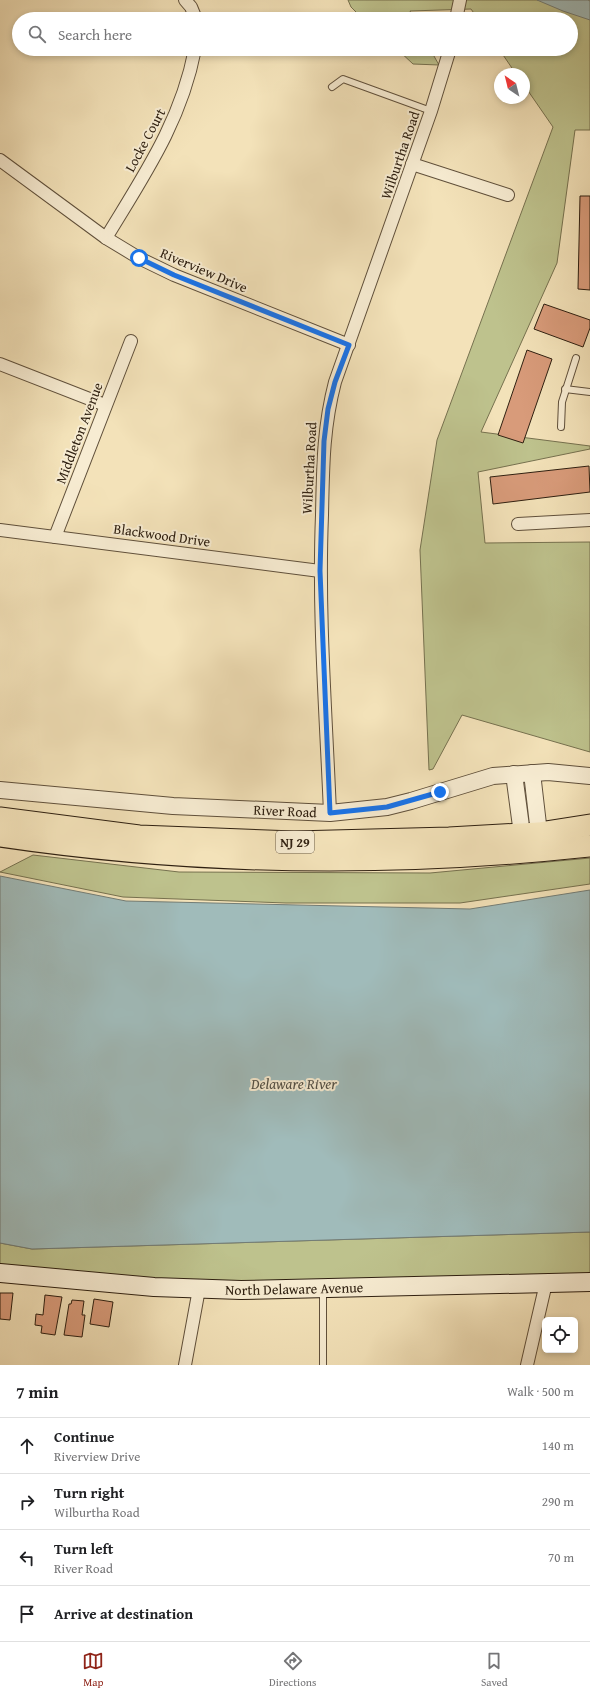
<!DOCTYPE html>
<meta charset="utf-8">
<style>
:root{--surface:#fff;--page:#f6f6f6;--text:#202124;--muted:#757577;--line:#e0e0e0;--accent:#8f2418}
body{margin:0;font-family:"Gentium Book Plus",serif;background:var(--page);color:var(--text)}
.controls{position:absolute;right:12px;bottom:12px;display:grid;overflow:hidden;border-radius:6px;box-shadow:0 2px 6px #0003}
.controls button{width:36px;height:36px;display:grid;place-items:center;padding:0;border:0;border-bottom:1px solid var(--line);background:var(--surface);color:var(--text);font:20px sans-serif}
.compass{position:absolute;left:494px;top:68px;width:36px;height:36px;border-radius:50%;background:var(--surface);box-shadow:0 2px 6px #0003;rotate:325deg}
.stop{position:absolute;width:12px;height:12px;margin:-9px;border:3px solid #1a73e8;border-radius:50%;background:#fff}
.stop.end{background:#1a73e8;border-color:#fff;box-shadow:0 1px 4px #0008}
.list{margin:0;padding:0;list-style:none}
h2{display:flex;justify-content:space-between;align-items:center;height:52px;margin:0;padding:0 16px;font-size:17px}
h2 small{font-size:13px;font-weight:400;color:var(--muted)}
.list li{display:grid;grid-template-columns:26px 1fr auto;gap:12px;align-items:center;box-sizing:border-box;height:56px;padding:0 16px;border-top:1px solid var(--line)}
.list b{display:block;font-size:15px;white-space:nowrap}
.list p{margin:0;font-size:13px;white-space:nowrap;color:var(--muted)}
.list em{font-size:13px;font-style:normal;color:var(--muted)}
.icon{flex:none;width:22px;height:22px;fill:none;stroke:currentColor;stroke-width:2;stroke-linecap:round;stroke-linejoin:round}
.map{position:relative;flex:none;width:590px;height:1365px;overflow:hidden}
.search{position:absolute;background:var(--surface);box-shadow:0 2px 6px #0003;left:12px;right:12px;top:12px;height:44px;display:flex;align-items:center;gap:10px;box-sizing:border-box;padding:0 14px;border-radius:22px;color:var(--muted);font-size:15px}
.sheet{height:276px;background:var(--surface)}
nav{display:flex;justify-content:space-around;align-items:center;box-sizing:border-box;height:56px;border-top:1px solid var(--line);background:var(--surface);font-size:11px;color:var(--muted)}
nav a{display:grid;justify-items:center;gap:2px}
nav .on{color:var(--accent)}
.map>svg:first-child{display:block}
.green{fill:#bec28d;stroke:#76714f}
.water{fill:#a0bbba;stroke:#737d76}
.building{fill:#d89b7a;stroke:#2f2011}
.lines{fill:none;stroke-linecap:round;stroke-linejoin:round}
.service-casing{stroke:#60503b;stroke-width:8}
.minor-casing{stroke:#60503b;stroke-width:14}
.tertiary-casing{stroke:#60503b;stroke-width:18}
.secondary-casing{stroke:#2f2011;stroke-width:20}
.trunk-casing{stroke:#2f2011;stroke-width:23}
.service{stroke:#f7ecd2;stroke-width:6}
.minor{stroke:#f7ecd2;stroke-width:12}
.tertiary{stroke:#f7ecd2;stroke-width:16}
.secondary{stroke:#f7ecd2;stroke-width:18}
.trunk{stroke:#f3e2b9;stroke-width:21}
.route{stroke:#1a73e8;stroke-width:5}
.labels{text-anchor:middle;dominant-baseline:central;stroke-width:4;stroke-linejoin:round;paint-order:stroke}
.shield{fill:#f7ecd2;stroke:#6b5d4b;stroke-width:1}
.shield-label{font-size:13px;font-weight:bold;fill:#2f2011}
.street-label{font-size:14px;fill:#2f2011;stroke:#f7ecd2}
.water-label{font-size:15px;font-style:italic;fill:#514e44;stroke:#f7ecd2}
</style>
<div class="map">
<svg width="590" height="1365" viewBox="0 0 590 1365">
<rect width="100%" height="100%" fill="#f3e2b9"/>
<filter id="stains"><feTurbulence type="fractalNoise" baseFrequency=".005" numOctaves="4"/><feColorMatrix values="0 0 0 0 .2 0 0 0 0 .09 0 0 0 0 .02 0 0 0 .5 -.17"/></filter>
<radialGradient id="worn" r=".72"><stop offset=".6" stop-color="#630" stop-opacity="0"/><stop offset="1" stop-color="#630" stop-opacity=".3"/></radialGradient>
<g class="green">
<path d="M 348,0 L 590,0 L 590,130 L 575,130 L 557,263 L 481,432 L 590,446 L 590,449 L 478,472 L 485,543 L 590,542 L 590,752 L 462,715 L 433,769 L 429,770 L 420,550 L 437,440 L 553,127 L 524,85 L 524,74 L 516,74 L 499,49 L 571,49 L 571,19 L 478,19 L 471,9 L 410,11 L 414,19 L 363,19 L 351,7 Z"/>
<path d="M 397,49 L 430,49 L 439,65 L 413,64 Z"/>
<path d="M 33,855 L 179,872 L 430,873 L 590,858 L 590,884 L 460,903 L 286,903 L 123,897 L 0,872 Z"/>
<path d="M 590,1232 L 590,1282 L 199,1289 L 0,1273 L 0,1243 L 32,1249 Z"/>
</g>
<g class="water">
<path d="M 537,0 L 588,0 L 590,1 L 590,20 L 563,11 Z"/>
<path d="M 0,876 L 126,901 L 470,909 L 590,890 L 590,1232 L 32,1249 L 0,1243 Z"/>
</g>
<g class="building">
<path d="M 580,196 L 590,196 L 590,290 L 578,289 Z"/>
<path d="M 544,304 L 590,320 L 590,328 L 583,347 L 534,329 Z"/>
<path d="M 527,350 L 552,359 L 523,443 L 498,435 Z"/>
<path d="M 589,466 L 590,492 L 493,504 L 490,477 Z"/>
<path d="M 0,1293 L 13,1293 L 10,1320 L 0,1319 Z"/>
<path d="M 45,1295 L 62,1297 L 55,1335 L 41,1333 L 42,1326 L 35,1325 L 36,1314 L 43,1315 Z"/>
<path d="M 94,1299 L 113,1302 L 109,1327 L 90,1324 Z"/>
<path d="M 72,1300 L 84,1301 L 82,1315 L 85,1315 L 82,1337 L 64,1335 L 69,1304 L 71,1304 Z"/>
</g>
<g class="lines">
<defs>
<g id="service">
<path d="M 332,87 L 343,79 L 431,111"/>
<path d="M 565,389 L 590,392"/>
<path d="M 561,427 L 562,402 L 576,358"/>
<path d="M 323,1291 L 323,1365"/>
</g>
<g id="minor">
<path d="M 185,0 L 191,7 L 196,19"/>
<path d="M 456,19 L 460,0"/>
<path d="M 0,160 L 106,238 L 139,258 L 174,275 L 349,345"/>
<path d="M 412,164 L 508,195"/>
<path d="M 106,238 C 144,175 181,122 195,49"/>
<path d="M 0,364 L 105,405"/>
<path d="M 518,524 L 590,520"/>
<path d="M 0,530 L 320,571"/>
<path d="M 55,537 L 131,341"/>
<path d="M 330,813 C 326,714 318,614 322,515 C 323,468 323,428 335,382 L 431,111 L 450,49"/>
<path d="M 185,1365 L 199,1289"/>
<path d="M 527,1365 L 546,1283"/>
</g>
<g id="tertiary">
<path d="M 532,773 L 539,833 L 535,843"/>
<path d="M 514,774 L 522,834 L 527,843"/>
<path id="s1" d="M 0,790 L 173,806 L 330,813 L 387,807 L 411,801 L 493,776 L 548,772 L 590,776"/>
</g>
<g id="secondary">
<path id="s2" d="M 0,1273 L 154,1287 L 241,1290 L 590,1282"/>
</g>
<g id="trunk">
<path d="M 0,818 L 139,836 L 294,842 L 449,838 L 539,833 L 590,825"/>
<path d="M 0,836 C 195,865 394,867 590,846"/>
</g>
</defs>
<use href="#service" class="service-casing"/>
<use href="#minor" class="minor-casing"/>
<use href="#tertiary" class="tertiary-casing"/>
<use href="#secondary" class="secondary-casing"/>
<use href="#trunk" class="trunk-casing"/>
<use href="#service" class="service"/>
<use href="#minor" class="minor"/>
<use href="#tertiary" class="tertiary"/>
<use href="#secondary" class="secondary"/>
<use href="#trunk" class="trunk"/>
</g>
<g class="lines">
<path class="route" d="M 139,258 L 174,275 L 349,345 L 335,382 L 328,409 L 324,441 L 320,571 L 330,813 L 387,807 L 440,792"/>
</g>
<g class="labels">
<rect class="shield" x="276" y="831" width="38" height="22" rx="3"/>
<g class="shield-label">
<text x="295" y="842">NJ 29</text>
</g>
<g class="street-label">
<text transform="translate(145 140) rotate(-62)">Locke Court</text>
<text transform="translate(400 155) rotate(-71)">Wilburtha Road</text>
<text transform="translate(204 270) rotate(23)">Riverview Drive</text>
<text transform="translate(79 433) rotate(-69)">Middleton Avenue</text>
<text transform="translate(309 468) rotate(-87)">Wilburtha Road</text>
<text transform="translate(162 535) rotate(8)">Blackwood Drive</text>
<text stroke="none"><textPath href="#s1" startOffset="286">River Road</textPath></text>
<text stroke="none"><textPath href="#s2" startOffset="295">North Delaware Avenue</textPath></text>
</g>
<g class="water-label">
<text x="294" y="1083">Delaware River</text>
</g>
</g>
<rect width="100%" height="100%" filter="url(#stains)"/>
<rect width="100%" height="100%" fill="url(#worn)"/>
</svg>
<div class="controls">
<button><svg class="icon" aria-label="locate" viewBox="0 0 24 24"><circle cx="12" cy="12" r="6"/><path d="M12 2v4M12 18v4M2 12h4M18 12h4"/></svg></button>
</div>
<svg class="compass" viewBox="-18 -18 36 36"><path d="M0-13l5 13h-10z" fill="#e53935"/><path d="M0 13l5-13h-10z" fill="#757577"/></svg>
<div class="stop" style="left:139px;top:258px"></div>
<div class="stop end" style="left:440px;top:792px"></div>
<div class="search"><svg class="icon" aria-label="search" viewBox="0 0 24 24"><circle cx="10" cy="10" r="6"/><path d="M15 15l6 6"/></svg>Search here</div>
</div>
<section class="sheet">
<h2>7 min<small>Walk · 500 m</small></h2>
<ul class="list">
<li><svg class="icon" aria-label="ahead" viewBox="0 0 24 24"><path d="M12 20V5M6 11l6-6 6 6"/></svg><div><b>Continue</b><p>Riverview Drive</p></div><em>140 m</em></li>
<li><svg class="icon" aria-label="right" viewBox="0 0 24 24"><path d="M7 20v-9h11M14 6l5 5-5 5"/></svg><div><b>Turn right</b><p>Wilburtha Road</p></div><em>290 m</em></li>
<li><svg class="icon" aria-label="left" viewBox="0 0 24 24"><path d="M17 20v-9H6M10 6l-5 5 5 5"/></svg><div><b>Turn left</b><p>River Road</p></div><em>70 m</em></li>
<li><svg class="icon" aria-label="arrive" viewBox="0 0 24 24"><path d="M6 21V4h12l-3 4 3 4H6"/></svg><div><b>Arrive at destination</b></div></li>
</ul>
</section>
<nav>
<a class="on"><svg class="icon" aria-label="map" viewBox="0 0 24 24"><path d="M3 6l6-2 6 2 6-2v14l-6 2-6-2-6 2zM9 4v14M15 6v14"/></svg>Map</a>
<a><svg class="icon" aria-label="directions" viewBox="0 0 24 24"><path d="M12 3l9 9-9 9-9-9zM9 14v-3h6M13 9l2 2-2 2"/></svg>Directions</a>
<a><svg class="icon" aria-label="saved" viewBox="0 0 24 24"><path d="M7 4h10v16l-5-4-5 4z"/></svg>Saved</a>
</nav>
